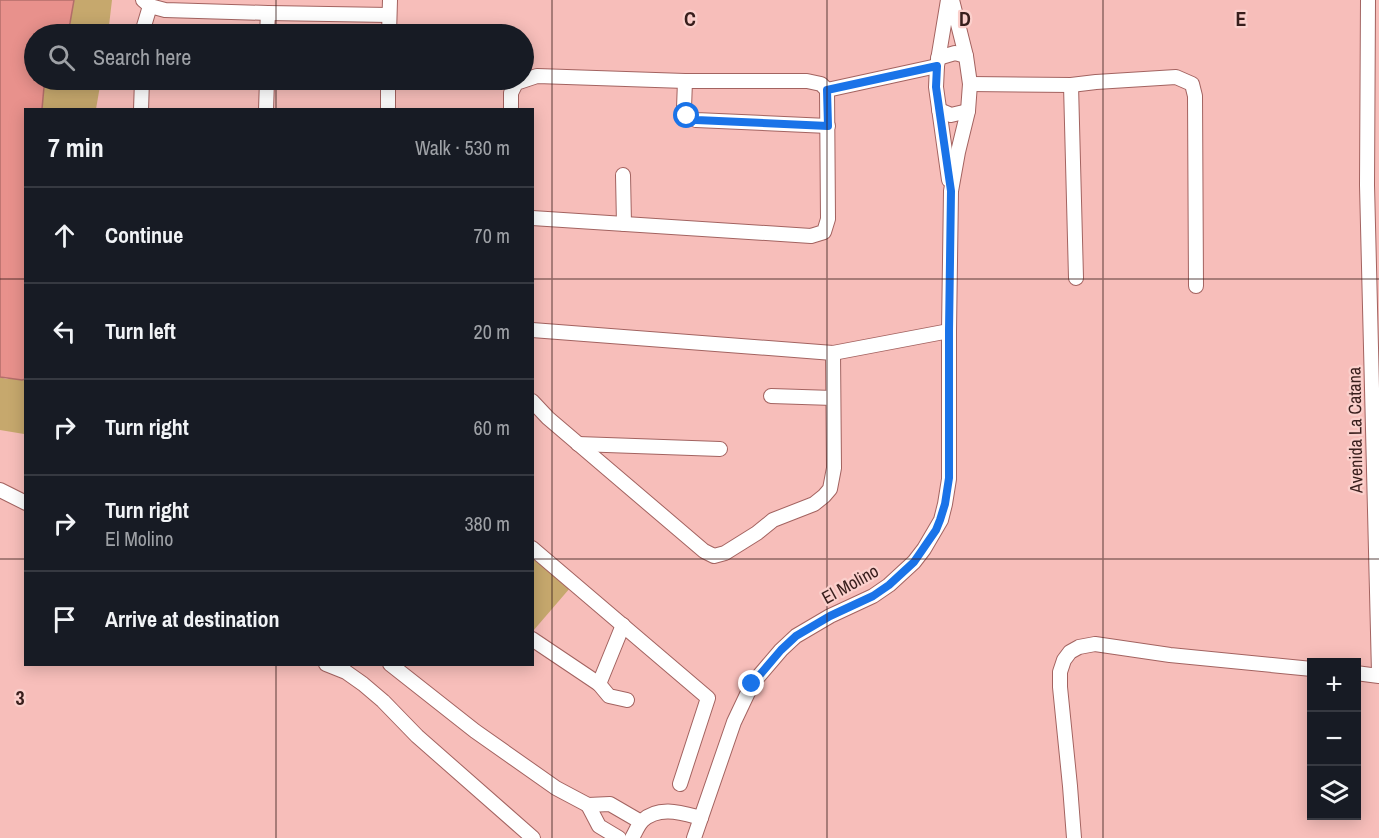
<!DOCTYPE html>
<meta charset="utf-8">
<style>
:root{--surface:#171b24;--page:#20242c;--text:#f1f3f6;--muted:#9ea1a6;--line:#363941}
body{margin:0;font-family:"Archivo Narrow",sans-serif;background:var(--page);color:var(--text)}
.controls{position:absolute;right:18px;bottom:18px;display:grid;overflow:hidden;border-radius:0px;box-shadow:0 3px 15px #0003}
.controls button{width:54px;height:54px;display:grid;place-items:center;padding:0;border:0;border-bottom:2px solid var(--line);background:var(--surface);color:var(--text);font:30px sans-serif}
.stop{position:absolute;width:18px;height:18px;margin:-14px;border:4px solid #1a73e8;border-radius:50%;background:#fff}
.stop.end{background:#1a73e8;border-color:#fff;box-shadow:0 2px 6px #0008}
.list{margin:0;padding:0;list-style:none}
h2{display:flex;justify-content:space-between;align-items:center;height:78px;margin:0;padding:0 24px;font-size:26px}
h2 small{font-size:20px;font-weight:400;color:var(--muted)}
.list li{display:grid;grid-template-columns:39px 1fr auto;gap:18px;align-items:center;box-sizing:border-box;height:96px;padding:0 24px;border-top:2px solid var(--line)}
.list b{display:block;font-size:22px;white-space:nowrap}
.list p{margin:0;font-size:20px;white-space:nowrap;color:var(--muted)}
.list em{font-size:20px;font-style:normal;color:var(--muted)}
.icon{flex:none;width:33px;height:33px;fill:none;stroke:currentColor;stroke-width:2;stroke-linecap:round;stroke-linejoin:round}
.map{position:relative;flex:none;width:1379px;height:838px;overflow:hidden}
.search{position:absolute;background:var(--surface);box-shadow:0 3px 15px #0003;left:24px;top:24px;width:510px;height:66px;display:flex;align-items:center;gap:15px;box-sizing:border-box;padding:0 21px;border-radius:33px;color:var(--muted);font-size:22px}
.panel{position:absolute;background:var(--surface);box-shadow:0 3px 15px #0003;left:24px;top:108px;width:510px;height:558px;border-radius:0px}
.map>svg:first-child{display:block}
.green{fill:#c6a86d}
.water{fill:#e8918c;stroke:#b36e6a;stroke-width:1.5}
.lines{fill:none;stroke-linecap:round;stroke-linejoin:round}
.minor-casing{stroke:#a36360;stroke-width:16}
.minor{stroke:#fff;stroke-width:14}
.route{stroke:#1a73e8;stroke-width:8}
.grid{fill:none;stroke:#381e1c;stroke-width:1.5;stroke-opacity:0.55}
.labels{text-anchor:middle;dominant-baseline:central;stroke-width:4.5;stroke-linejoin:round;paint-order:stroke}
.street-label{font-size:18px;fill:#381e1c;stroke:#fbd0cc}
.grid-label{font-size:20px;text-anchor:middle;font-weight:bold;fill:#381e1c;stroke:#fbd0cc;stroke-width:4.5;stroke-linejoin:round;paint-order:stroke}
</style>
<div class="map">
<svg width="1379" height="838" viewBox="0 0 1379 838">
<rect width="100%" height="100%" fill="#f7beba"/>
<g class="green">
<path d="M 74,0 L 112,0 L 108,34 L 66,34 L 70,23 Z"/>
<path d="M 46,80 L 101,80 L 96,109 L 42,110 L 44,87 Z"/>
<path d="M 0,377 L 6,379 L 25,379 L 26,432 L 24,434 L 0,430 Z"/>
<path d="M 532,557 L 570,588 L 533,631 L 532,630 Z"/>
</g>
<path class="water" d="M 0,0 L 74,0 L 70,23 L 66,34 L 34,34 L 34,80 L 46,80 L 44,87 L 42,109 L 26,110 L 26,379 L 22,380 L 0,377 Z"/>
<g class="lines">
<defs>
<g id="minor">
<path d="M 143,0 L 150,6 L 165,10 L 268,13 L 389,15"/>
<path d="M 948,0 L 937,66 L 936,87 L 949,180"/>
<path d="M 1368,0 L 1367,185 L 1379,673"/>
<path d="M 143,34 L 144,26 L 150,6"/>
<path d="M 267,34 L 268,13"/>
<path d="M 389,34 L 390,0"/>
<path d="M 938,58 L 955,53 L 966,56"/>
<path d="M 685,81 L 684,108 L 687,116 L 696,120 L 828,126"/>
<path d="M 970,84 L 1071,85 L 1096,82 L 1176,77 L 1192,84 L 1195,96 L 1196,286"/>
<path d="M 1071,85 L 1076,278"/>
<path d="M 827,90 L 937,66"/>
<path d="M 141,110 L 142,80"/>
<path d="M 266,110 L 267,80"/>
<path d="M 388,110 L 388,80"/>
<path d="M 511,110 L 511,93 L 516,83 L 537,76 L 685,81 L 807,81 L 821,84 L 827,90 L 828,219 L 824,232 L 811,236 L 532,218"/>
<path d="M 939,110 L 951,115 L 968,111"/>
<path d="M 623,175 L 624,224"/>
<path d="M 532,330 L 833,353 L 949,331"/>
<path d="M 771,396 L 833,398"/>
<path d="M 532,401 L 548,418 L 704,551 L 714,556 L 725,553 L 757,533 L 773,520 L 814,504 L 824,496 L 830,489 L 834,468 L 833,353"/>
<path d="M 578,444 L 720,449"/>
<path d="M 0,490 L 26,503"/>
<path d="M 532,548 L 708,698 L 680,784"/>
<path d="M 532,639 L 599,684 L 623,625"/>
<path d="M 326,664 L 346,672 L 363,684 L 383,701 L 417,736 L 533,838"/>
<path d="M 390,664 L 475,731 L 556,788 L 588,805 L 610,804 L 641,822"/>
<path d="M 1356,673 L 1379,676"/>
<path d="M 599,684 L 609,696 L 627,700"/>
<path d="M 588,805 L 599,826 L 619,838"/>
<path d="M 632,838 C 635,833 638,825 642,821 C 659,805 682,813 701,818"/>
<path d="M 694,838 L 734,722 L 752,684 L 781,650 L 796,636 L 830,616 L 873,596 L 889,585 L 914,562 L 924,549 L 941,520 L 945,504 L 949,479 L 949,331 L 951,191 L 958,152 L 968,111 L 970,84 L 966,56 L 952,0"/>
<path d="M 1074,838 L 1070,786 L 1060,687 L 1060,672 L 1064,660 L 1070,652 L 1079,647 L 1095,644 L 1170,655 L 1312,669"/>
</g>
</defs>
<use href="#minor" class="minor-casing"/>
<use href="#minor" class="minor"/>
</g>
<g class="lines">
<path class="route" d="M 687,116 L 696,120 L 828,126 L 827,90 L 937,66 L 936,87 L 951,191 L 949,331 L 949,478 L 945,504 L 940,520 L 936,530 L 914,562 L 889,585 L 873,596 L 830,616 L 796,636 L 781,650 L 752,684"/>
</g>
<path class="grid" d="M 276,0 L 276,34M 552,0 L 552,838M 827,0 L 827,838M 1103,0 L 1103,838M 276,80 L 276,110M 0,279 L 26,279M 532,279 L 1379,279M 0,559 L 26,559M 532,559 L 1379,559M 276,664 L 276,838"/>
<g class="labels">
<g class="street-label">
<text transform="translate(1355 430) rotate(-91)">Avenida La Catana</text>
<text transform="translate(850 584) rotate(-29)">El Molino</text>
</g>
</g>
<g class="grid-label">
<text x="690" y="26">C</text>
<text x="965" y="26">D</text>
<text x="1241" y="26">E</text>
<text x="20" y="705">3</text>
</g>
</svg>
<div class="controls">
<button>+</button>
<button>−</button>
<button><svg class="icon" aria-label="layers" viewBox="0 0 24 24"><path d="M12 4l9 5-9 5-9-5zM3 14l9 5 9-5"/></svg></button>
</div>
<div class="stop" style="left:687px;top:116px"></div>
<div class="stop end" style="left:752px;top:684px"></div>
<div class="search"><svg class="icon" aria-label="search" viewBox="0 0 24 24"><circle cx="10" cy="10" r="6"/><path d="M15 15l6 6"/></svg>Search here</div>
<section class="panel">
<h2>7 min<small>Walk · 530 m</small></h2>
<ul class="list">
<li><svg class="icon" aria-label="ahead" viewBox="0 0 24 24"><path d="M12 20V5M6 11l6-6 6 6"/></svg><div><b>Continue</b></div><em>70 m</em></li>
<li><svg class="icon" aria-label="left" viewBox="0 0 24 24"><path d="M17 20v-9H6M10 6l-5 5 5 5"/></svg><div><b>Turn left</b></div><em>20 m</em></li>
<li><svg class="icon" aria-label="right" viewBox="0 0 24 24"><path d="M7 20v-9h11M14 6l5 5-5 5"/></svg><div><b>Turn right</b></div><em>60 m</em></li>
<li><svg class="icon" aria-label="right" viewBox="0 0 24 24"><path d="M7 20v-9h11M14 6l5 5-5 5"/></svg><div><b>Turn right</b><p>El Molino</p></div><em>380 m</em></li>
<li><svg class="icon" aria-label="arrive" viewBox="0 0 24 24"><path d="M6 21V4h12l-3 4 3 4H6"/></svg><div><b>Arrive at destination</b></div></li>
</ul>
</section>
</div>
